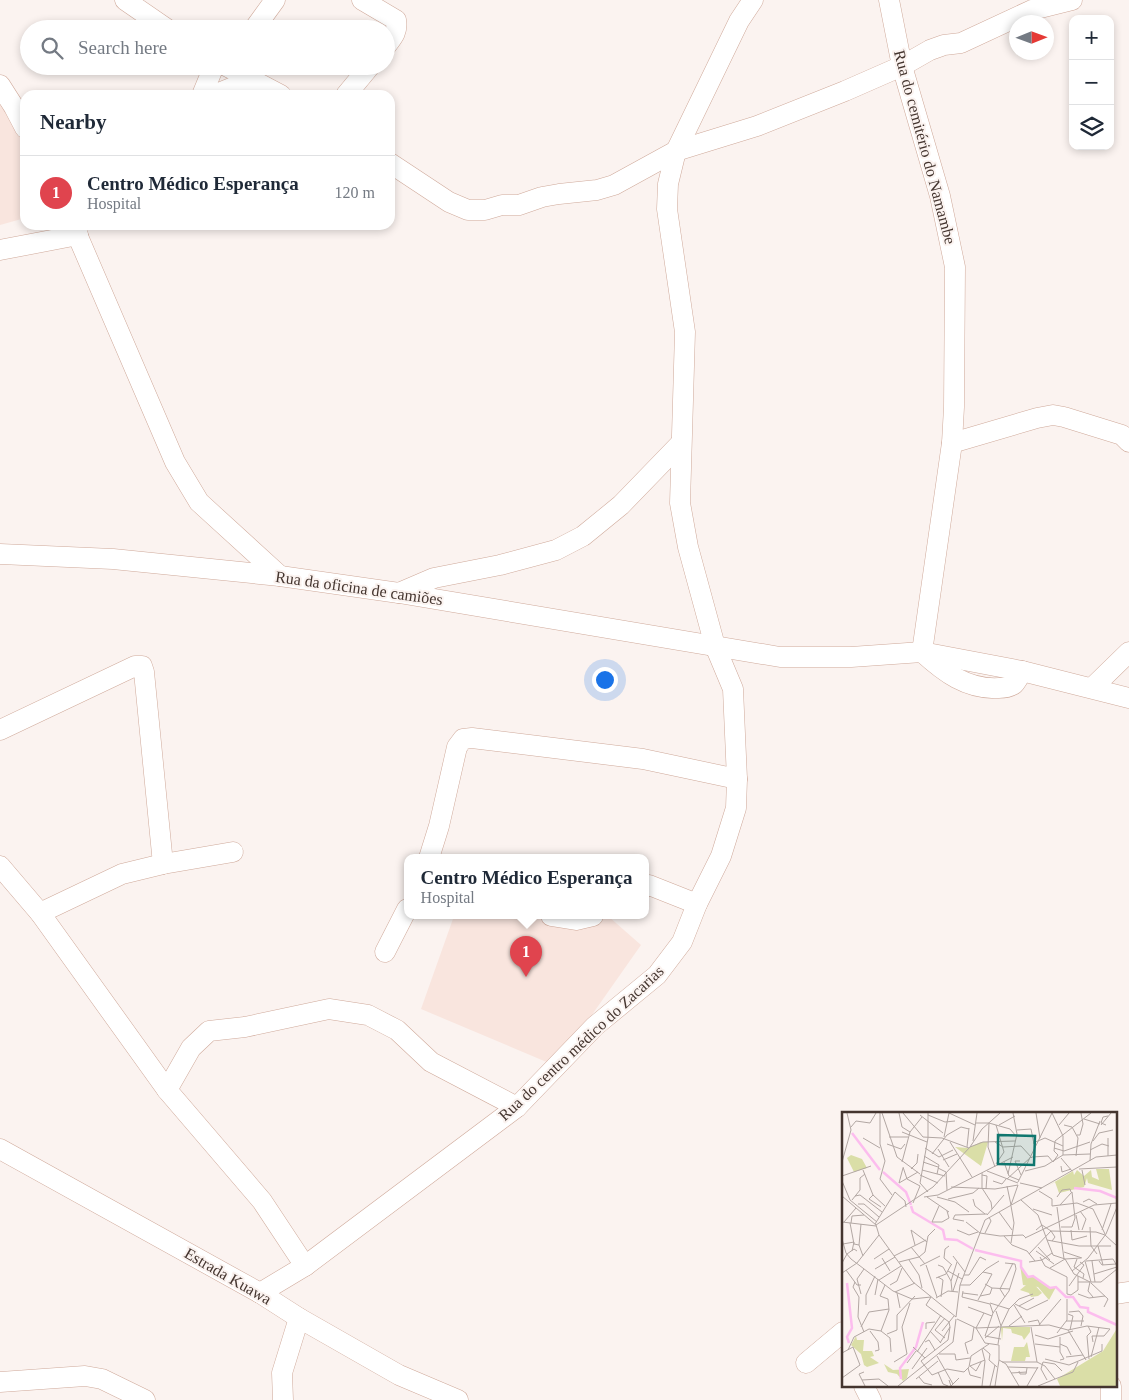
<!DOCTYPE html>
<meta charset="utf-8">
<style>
:root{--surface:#fff;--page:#f2f2f3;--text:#1f2937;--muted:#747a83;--line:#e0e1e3;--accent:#1a73e8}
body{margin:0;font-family:Georgia,serif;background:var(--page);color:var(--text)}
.controls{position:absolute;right:15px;top:15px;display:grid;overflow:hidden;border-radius:10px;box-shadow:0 2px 8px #0003}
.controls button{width:45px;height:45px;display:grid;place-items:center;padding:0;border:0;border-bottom:1px solid var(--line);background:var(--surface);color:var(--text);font:25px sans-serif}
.compass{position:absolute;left:1009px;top:15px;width:45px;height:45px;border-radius:50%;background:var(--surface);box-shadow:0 2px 8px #0003;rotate:89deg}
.you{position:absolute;left:604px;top:679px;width:18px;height:18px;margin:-12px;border:4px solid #fff;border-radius:50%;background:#1a73e8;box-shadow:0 0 0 8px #1a73e833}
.badge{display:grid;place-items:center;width:32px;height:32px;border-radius:50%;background:var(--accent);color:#fff;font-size:16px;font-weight:700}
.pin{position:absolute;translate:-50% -41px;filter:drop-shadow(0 1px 2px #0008)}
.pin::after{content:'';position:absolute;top:26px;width:18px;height:15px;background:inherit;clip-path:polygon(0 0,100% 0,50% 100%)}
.popup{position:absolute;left:404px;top:854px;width:245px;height:65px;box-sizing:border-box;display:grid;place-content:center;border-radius:10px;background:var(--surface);filter:drop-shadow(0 1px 4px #0005);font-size:16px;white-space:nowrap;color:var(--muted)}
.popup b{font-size:19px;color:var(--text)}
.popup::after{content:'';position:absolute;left:50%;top:100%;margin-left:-10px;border:10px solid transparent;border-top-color:var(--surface)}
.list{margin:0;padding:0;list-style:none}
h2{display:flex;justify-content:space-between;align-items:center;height:65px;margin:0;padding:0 20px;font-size:21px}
h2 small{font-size:16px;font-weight:400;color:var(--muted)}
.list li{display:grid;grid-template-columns:32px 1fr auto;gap:15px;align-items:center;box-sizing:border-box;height:75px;padding:0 20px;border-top:1px solid var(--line)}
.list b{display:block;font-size:19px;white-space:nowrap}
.list p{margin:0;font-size:16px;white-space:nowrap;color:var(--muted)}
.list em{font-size:16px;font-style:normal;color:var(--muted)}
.icon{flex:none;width:28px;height:28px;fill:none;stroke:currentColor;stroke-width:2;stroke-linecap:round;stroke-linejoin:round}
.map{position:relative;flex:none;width:1129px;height:1400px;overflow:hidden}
.search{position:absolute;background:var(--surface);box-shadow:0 2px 8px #0003;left:20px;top:20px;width:375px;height:55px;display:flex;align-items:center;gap:12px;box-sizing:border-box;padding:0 18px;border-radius:28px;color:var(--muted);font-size:19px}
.panel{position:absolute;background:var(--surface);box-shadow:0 2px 8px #0003;left:20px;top:90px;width:375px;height:140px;border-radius:15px}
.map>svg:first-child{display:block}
.built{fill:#f9e5de}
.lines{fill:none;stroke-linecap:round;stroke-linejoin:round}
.minor-casing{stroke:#cfa99a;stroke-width:21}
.minor{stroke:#fff;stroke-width:20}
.labels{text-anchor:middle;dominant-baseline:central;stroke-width:4;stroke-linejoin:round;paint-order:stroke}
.street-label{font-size:16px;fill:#44352f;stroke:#fbf3f0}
.inset-river{fill:none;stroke:#fcbdee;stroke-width:2.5}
.inset-road{fill:none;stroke:#b2a7a3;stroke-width:1}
.view{fill:#0f766e;fill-opacity:0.15;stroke:#0f766e;stroke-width:2.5}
.inset-edge{fill:none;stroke:#44352f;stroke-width:2.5}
</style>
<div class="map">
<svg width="1129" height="1400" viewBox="0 0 1129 1400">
<rect width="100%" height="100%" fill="#fbf3f0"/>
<g class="built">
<path d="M 0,99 L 25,146 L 25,218 L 0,225 Z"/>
<path d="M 454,916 L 608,916 L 641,945 L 556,1066 L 421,1009 Z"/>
</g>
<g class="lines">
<defs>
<g id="minor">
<path d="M 125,0 L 167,29"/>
<path d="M 362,0 L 396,20 C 398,32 393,37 386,46"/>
<path d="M 889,0 L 902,66 L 940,196 L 955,267 L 954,407 L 952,443 L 922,652 C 944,672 967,690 999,688 C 1003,688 1010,687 1014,684 C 1017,681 1020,675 1022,671"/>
<path d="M 254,29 L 275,0"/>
<path d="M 226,66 L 281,95"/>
<path d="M 0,85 L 14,107 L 25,128"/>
<path d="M 202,95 L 214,66"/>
<path d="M 214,95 L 253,79"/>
<path d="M 346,95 L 370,66"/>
<path d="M 390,163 L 449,202 L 468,210 L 485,210 L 502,205 L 519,205 L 542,197 L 559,194 L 597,190 L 614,185 L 676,151 L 757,126 L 845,91 L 902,66 L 930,50 L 944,45 L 961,43 L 1032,10 L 1072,0"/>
<path d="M 73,225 L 175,462 L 199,502 L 280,576"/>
<path d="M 0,250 L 78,235"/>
<path d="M 952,443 L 1037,418 L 1053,415 L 1064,417 L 1122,435 L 1129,442"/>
<path d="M 0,554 L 113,559 L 280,576 L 399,593 L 780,657 L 851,657 L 922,652 L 1022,671 L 1129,698"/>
<path d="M 399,593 L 434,578 L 500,565 L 556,550 L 583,536 L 621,505 L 681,443"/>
<path d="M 1092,688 L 1129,652"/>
<path d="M 0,730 L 135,666 L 142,666 L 144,672 L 163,864"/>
<path d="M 429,858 L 439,826 L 457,747 L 463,739 L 472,738 L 643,759 L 737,779"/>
<path d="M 0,866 L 40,913 L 167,1090 L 262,1201 L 305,1266"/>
<path d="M 645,887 L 649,885 L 697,904"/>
<path d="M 40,913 L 122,874 L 163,864 L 233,852"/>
<path d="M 551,916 L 576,920 L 593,916"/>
<path d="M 385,952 L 407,909"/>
<path d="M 167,1090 L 191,1048 L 209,1031 L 245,1027 L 329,1009 L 368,1015 L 397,1030 L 431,1062 L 517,1107"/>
<path d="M 0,1149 L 260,1293 L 299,1318 L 399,1375 L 458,1400"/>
<path d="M 260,1293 L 305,1266 L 517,1107 L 595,1026 L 657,975 L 682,942 L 697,904 L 721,856 L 736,808 L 737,779 L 733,689 L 715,646 L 688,547 L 680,503 L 685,332 L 667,209 L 668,184 L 676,151 L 739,21 L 753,0"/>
<path d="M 1115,1294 L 1129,1292"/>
<path d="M 806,1363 L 843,1332"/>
<path d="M 0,1382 L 85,1376 L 102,1379 L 145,1400"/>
<path d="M 864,1386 L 871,1400"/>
<path d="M 283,1400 L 282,1373 L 299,1318"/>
<path d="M 1111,1400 L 1111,1386"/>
</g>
</defs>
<use href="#minor" class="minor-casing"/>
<use href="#minor" class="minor"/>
</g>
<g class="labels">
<g class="street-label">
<text transform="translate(925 147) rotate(75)">Rua do cemitério do Namambe</text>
<text transform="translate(359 588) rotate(8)">Rua da oficina de camiões</text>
<text transform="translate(581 1043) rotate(-43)">Rua do centro médico do Zacarias</text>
<text transform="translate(228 1276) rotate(30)">Estrada Kuawa</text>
</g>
</g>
<g transform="translate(842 1112)">
<rect width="275" height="275" fill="#fbf3f0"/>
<path d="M 254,57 L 267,57 L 270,78 L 246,71 L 245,66 L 242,75 L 217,81 L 213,70 L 204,75 L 231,59 L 232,63 L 235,58 L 242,64 L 249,58 L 250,65 L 257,68 ZM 178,153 L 186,165 L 191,164 L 208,176 L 214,175 L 207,188 L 196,175 L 181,173 ZM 159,215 L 188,215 L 188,220 L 182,228 L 180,224 L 170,221 L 169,217 L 161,216 L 160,229 ZM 274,218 L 275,274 L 218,274 L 215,267 L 261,239 ZM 14,224 L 15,228 L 22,228 L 21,239 L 30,239 L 32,244 L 28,245 L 37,251 L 25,255 L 22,253 L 19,242 L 9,233 ZM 185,230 L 188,245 L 184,245 L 183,249 L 169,249 L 172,235 L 182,235 ZM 42,252 L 51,258 L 67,257 L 65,266 L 61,269 L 55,262 L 46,260 Z" fill="#dadea7"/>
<path d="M 9,43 L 20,47 L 25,56 L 12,60 L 5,46 ZM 189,169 L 200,181 L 196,184 L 189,185 L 187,181 L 178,178 Z" fill="#dadea7"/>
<path d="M 139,30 L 146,30 L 139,54 L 113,35 L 126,36 Z" fill="#dadea7"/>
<path class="inset-river" d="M 10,21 L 38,58M 41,60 L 64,80 L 69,93M 232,76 L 258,79 L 275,86M 69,94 L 71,100 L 101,118 L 103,127 L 115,128 L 131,137M 133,138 L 179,149 L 179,155 L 186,165 L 191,164 L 208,176 L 214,175 L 224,185 L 231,185 L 238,195 L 246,196 L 246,200 L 275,213M 5,171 L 10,216 L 5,225 L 7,231M 59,267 L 58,256 L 74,235 L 81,210"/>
<path class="inset-road" d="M 38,1 L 38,32 L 43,49 L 38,67 L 50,83M 40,1 L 55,45 L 78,62M 57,1 L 60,15 L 68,20M 61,1 L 81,25 L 100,26 L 127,36M 86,1 L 86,26 L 78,71 L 86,80M 194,1 L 198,26M 78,3 L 101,21M 86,3 L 103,10 L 113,9M 242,7 L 258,12M 134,11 L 147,11 L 146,35 L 153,55M 147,11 L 168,17 L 174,24M 154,13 L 162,40 L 154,52M 157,13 L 173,4M 217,13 L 227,1M 222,13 L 230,15 L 236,26 L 234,44M 259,13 L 269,1M 264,13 L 259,11 L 261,5 L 266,4M 9,15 L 14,9 L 28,11 L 34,1M 175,18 L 189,17 L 192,32M 60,20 L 85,30M 235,23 L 238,23 L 241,12 L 239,1M 47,25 L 66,25M 102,25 L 107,1 L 133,13M 21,26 L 38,36M 131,29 L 135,1M 251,29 L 257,21 L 271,18M 108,30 L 130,65M 153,30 L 161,35 L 179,34 L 190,46M 191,31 L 203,26 L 221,34M 45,32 L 59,37 L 63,32M 125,35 L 127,16M 128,35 L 141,30 L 173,29M 83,36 L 97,45 L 111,38M 212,36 L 222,39 L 248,30M 96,37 L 107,55M 248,38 L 260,32 L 267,34M 90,42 L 105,23 L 119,15 L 127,17M 221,43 L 248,42M 82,44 L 97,53 L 95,62M 266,44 L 266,26M 190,45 L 206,44 L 211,50 L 216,43 L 212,39 L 213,29 L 249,1M 219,46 L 230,59M 101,48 L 115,42M 178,49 L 173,49 L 179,63M 248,49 L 249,32 L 258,9M 0,50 L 9,18 L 5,1M 60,50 L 68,20 L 80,5M 81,50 L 96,55M 162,50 L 167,64 L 177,68M 219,54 L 220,60 L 229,57M 61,55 L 65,67 L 78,74M 61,56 L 57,71 L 76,60M 96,56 L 104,60 L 105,78M 69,57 L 75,51 L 76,42M 237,57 L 275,55M 21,58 L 31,83 L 43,94M 80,58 L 103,64M 240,58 L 243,73M 145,59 L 176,71M 183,59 L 203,54 L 221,43 L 221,24 L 210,1M 140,61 L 140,76 L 149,90 L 150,97M 166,62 L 175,22 L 171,1M 78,63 L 96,71M 140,63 L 145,64 L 144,77M 0,64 L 29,54M 165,67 L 189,45M 0,69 L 8,88 L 35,110M 151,69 L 160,72 L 164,67M 176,70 L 210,1M 178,71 L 200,76M 165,74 L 169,93M 109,75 L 153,77 L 176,73M 197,79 L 210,87 L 210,94 L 235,91 L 251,97 L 263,122M 31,83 L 27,87 L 39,95M 0,84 L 34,113 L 37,123M 13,84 L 18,83 L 40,100M 82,85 L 96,83 L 171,45M 85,85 L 107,100M 95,85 L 113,90 L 127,100M 215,85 L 220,78 L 228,77 L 229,80M 106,87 L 131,81 L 137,76M 131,87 L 133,94 L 143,102M 10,88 L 18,78 L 18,66 L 23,62M 179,88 L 196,103 L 205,128 L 237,134 L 269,134M 241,90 L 247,87 L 255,92M 71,91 L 78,74M 16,92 L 22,92 L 37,105M 169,93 L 176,73M 218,93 L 230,80 L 233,106 L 230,115 L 219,115M 169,94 L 172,111 L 169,131M 215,95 L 222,147M 191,97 L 210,103M 238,99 L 244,107 L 240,118M 157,100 L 170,118M 145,103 L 162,83M 234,103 L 237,118M 122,109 L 111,107 L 113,103 L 145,102M 0,110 L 34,114M 2,110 L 14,96M 90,110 L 100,110 L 107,106 L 105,99M 90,110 L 97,94M 124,110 L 138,121 L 158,124 L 181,123 L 184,126M 8,111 L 12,132 L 17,133M 9,111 L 10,104 L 22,103M 19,112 L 17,133 L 21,144M 33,112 L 53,80 L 63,89 L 64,95M 34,113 L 91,75 L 128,35 L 140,17 L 158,1M 248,115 L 249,134 L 255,142M 69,118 L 85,130M 69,118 L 73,133M 115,118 L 127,123 L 136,120M 194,118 L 200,113 L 209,119 L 254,120 L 263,123 L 275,134M 229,118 L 230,128 L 245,124M 260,118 L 269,92M 143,121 L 149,109 L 147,105M 162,124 L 170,133 L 185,139 L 193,149M 183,126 L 252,93 L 275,91M 0,127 L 4,141 L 9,147 L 51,179 L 70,187M 205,128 L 211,143 L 223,147 L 232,162 L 248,170 L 246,179 L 251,185M 1,132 L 12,130 L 10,139M 107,134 L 103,137 L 102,146 L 110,153M 256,134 L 261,153M 69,135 L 83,152M 196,135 L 208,148M 194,139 L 212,152M 222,140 L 240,146M 187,142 L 209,119 L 213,125 L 210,129M 52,144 L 84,128M 111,144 L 123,160M 77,145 L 83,140 L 86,124 L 93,117M 198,145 L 203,154 L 225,165M 40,146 L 48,159M 32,147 L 47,137M 235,147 L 232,155 L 242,162 L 241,166M 67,148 L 77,163 L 80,176M 243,149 L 249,170M 244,149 L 271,147 L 275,154M 250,149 L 253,170M 257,149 L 260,153 L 274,152M 57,150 L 77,145M 187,150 L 200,148 L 210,141M 0,151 L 5,142 L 12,137 L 15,139M 84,153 L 95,185M 96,153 L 101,155 L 109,169 L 110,179M 78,154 L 98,144M 208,156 L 223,147 L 239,146M 33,157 L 53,145M 4,158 L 15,173 L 19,173M 106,159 L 120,167M 230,159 L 246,146 L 264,122 L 275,95M 0,161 L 15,151 L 37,123 L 71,170 L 114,205 L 118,173 L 143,108 L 254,45 L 275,43M 252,162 L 275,155M 122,163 L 127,163 L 138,145 L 144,148M 96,165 L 101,168 L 99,185M 225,165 L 225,182 L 229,183 L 236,178 L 236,164M 94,166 L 104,162 L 109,153M 37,168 L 59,154M 109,169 L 115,150M 13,170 L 11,175 L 17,185M 236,170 L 259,170 L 275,157M 249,171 L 266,187 L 262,195M 143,172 L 150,176 L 168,177M 48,173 L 55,169 L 60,156M 118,173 L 128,173 L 144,157 L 157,149M 227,174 L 242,153 L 238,150M 111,179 L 117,161M 121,179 L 120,185 L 148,192 L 151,201M 53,180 L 73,171M 55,181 L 58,196M 121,181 L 136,183M 19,182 L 15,167 L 22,157M 236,182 L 247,186 L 263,184M 33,183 L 36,167M 138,184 L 148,182 L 150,176M 17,185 L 16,205 L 22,220M 89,185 L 84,193 L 107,210 L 108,215 L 106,228 L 79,249 L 90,263 L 105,257 L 122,260 L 127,255 L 129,244 L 147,232M 163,185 L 158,177 L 171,151M 94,186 L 106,179 L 116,180M 70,187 L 89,185M 136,188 L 150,162 L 141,160M 148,191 L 167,197M 173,192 L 185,198 L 206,188M 24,193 L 24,183 L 33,164M 172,193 L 183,211M 177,194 L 192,186M 126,195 L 150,204M 154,199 L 159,214M 227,200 L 237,199 L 241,204 L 239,214M 226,202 L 231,204 L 228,218M 103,206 L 93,218 L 103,226M 115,207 L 134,216 L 143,231 L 157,233 L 157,248 L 164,252 L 177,274M 224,209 L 242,209M 186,210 L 196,208 L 198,213M 197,213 L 219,187M 167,214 L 180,204M 246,214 L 249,220 L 245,224 L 247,247M 19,215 L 27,200 L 47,197M 189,215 L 195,250M 134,216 L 207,213 L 226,218 L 244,248M 134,216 L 142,201M 84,217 L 84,211 L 93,210M 226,218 L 245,214 L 268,217 L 262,224 L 250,224 L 251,230M 28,219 L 36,230 L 37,238 L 33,239M 39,219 L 48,226 L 49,240M 88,219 L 99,231M 100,219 L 112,204M 215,221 L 225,208 L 225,187M 45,222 L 55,218 L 55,203 L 73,184M 193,223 L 206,227 L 231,219M 218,225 L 218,240 L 222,247 L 218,248M 143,226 L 157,214M 159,227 L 143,224 L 151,201 L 167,179 L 174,157 L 173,152 L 163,151M 83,230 L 87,228 L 93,238M 98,231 L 108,215M 156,232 L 159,214 L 167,197 L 177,187 L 191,182M 193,232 L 218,235M 218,232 L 225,235 L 229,243M 71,235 L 83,246M 141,236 L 148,242 L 147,248 L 155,255M 140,237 L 143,249 L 140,274M 6,238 L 12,225 L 27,217 L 39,219 L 47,198 L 46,187 L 38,184 L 43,173M 75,240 L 99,203M 0,241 L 11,235 L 18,253 L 0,266M 97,242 L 113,242 L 114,248 L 128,246M 126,242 L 123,231 L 130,228 L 132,215M 95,244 L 111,272M 224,245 L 241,243M 249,245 L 257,215M 203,247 L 227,253 L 260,239 L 260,232M 52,250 L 65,242 L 60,215 L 68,191M 160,250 L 195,250 L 203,254 L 213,267 L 196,274M 65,251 L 74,239M 128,254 L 134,259 L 139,250M 128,254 L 143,248M 166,255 L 196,256M 126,256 L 128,263 L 139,266M 70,257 L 85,236M 177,259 L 178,262 L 184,262 L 185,256M 22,260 L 17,262 L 23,274M 96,260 L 101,272 L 106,274M 169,261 L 185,260M 77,265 L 82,271 L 90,273M 74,267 L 96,249M 213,267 L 231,260 L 236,250M 20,268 L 37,267 L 46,274M 107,268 L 109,274 L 117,266M 205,268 L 199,257 L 201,250 L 213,252 L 220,259M 56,274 L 111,230 L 114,207M 148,274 L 153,253M 153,274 L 157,248M 185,274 L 196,255"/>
<path class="view" d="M 156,23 L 193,24 L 192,53 L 156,52 Z"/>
<rect width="275" height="275" class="inset-edge"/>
</g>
</svg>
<div class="controls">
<button>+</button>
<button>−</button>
<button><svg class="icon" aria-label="layers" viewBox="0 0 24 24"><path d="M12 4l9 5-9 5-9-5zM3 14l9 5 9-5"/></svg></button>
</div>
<svg class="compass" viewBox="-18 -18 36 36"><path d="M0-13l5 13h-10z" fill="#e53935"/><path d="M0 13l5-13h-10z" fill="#747a83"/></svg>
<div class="you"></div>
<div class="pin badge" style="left:526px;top:977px;background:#e0444e">1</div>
<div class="popup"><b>Centro Médico Esperança</b>Hospital</div>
<div class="search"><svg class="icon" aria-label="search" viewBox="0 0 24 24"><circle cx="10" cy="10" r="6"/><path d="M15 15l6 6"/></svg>Search here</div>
<section class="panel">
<h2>Nearby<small></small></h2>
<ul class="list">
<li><span class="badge" style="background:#e0444e">1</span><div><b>Centro Médico Esperança</b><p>Hospital</p></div><em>120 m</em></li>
</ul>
</section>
</div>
